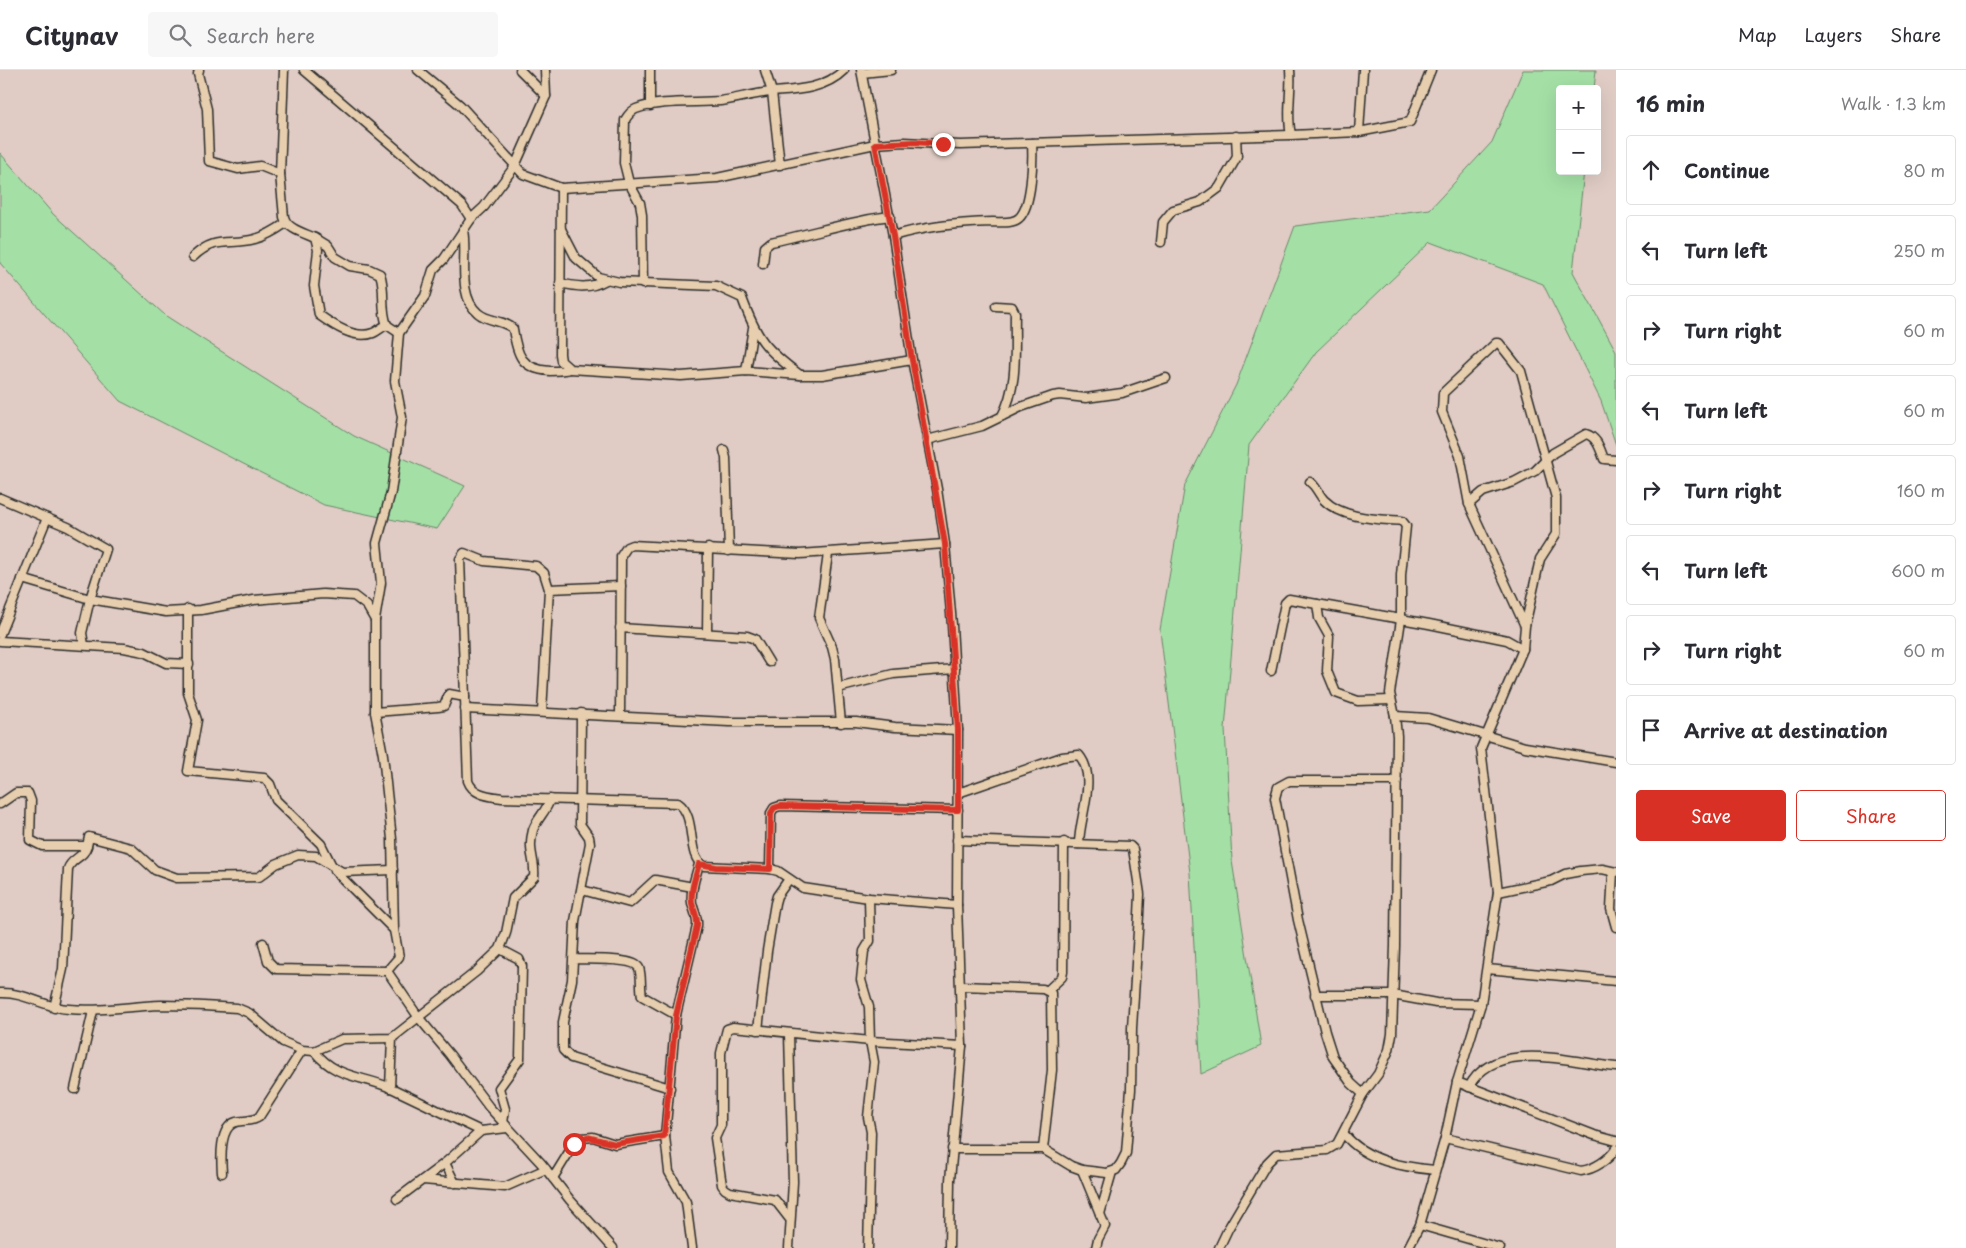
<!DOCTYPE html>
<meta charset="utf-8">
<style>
:root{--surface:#fff;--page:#f7f7f7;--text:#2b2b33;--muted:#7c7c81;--line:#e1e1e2;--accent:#d93025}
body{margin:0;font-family:"Playpen Sans",sans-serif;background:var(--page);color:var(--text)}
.controls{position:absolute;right:15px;top:15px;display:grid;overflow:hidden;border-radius:5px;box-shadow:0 5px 20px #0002}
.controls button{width:45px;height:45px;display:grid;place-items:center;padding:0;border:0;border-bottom:1px solid var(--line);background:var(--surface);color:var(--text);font:25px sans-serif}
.stop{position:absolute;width:15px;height:15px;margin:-11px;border:4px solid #d93025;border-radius:50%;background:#fff}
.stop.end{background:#d93025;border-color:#fff;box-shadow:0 1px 5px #0008}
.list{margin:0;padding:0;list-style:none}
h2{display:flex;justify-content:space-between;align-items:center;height:65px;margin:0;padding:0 20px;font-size:21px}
h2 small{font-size:16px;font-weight:400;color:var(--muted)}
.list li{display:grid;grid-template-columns:32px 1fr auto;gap:15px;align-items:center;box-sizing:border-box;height:70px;margin:0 10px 10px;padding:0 10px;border:1px solid var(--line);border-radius:5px}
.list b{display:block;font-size:19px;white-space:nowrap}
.list em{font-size:16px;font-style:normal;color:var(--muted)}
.actions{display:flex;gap:10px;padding:15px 20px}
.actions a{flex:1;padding:11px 0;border:1px solid var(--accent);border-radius:5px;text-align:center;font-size:18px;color:var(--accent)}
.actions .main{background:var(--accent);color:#fff}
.icon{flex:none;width:28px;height:28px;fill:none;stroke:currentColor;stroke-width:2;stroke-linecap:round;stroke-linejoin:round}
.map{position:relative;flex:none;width:1616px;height:1178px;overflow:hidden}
header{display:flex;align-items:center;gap:30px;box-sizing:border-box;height:70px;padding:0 25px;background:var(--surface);border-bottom:1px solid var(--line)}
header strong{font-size:24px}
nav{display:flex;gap:28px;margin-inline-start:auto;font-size:18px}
.search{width:350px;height:45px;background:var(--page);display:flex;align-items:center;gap:12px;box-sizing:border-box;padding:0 18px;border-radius:5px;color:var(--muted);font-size:19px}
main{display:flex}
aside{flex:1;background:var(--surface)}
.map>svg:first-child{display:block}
.green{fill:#a4e0a6;stroke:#688668}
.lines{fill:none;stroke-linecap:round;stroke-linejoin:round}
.minor-casing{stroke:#2b2b2b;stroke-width:11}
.minor{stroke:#e7ceaf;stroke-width:8}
.route{stroke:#d93025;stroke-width:6}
</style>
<header>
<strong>Citynav</strong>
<div class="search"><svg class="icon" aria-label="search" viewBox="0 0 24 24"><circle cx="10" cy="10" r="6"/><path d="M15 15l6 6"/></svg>Search here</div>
<nav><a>Map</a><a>Layers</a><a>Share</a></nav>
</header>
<main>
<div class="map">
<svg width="1616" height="1178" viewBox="0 0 1616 1178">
<rect width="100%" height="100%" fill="#e0ccc5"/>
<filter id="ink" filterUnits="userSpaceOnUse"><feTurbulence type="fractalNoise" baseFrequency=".02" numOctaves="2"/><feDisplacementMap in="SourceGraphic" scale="10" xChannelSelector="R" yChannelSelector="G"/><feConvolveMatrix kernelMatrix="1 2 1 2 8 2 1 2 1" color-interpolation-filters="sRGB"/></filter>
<g filter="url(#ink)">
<g class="green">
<path d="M 1523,0 L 1596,0 L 1594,19 L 1560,19 L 1560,101 L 1584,101 L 1573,202 L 1616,281 L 1616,375 L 1601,331 L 1543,214 L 1431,172 L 1316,282 L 1249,375 L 1225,659 L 1232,791 L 1261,976 L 1201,1004 L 1190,803 L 1160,560 L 1185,415 L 1236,315 L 1295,156 L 1430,139 L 1492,72 Z"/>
<path d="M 0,83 L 53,144 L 166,246 L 354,366 L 465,416 L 437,459 L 324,435 L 120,331 L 0,193 Z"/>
</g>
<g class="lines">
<defs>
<g id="minor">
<path d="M 199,0 L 198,4 L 207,39 L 209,91 L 238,99 L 260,96 L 280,104"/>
<path d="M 284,0 L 280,104 L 284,147 C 287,159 304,163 315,168 L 318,180 L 314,216 L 319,245 C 333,255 355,270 373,263 C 378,261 381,257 387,255 L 399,263"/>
<path d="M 304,0 L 462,135 L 471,149"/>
<path d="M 418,0 L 460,35 L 523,104 L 561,118 L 717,108 L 875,74 L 904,72 L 960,75 L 1291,65"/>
<path d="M 520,0 L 546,26"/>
<path d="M 765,0 L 772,22 L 780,95"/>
<path d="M 861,0 L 893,166 L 912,290 L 937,419 L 945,474 L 952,555 L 958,660 L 957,835 L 962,976 L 950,1110 L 949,1178"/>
<path d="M 1290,0 C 1292,22 1286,44 1291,65 L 1359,62 L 1410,52 L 1431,0"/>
<path d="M 862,3 L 891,0"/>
<path d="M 650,36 L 650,0"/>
<path d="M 1359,62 L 1363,0"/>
<path d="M 561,118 L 560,284 L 561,291 L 570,299 L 681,306 L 746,301 L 800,305 L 822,305 L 912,290"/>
<path d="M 561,159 L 576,188 L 598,207 L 619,212 L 716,216 L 742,228 C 757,269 765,279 800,305"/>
<path d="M 463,160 C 468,183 456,225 478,243 C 488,252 505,250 513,259 C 517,285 521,299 550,301 C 558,301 563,301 570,299"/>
<path d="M 893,166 C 925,156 959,153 993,152 C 1001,152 1012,154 1019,148 C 1032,136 1033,91 1032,73"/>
<path d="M 315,168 L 328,176 L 335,187 L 350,196 L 369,199 L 380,204 C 386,220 380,238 387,255"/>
<path d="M 1161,172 L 1163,152 L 1173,140 L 1200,132 L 1219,118 L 1237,87 L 1236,66"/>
<path d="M 193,187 C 216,165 229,176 255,169 C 267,166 276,160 286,153"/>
<path d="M 763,194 L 765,177 L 771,172 C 811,164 849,151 890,146"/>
<path d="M 560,213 C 577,217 590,219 606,210"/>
<path d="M 643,214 L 642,145 L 640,133 L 629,113 L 624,93 L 625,50 C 628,45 631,41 636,39 C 659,30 695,33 720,31 C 737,29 755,23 772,22 C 797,20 825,19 844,0"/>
<path d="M 996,236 L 1012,237 L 1015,243 C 1014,278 1019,314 1002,346"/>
<path d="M 746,301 L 753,258"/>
<path d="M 927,370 L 982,356 L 1021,337 L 1053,326 L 1060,325 L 1086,328 L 1122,323 L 1166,308"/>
<path d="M 724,380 L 726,388 L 729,481"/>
<path d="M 0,428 L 68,457 L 106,479 L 90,529 L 166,542 L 201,540 L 254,530 L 323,524 L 354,526 L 367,536 L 375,550 L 375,642 L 383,685 L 392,769 L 394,860 L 399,887 L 387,901 L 419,948 L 450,985 L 489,1037 L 541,1093 L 570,1130 L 613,1178"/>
<path d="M 1469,434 L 1483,422 L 1514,412 L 1535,401 L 1553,383 L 1586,364 C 1597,367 1600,379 1604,389 L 1616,390"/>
<path d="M 828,484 L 819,548 L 832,577 L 835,589 L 841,653"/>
<path d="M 22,509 L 90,529 L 82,563 L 84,575"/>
<path d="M 549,519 L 621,516"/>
<path d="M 1317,534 L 1319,548 L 1329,566 L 1327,601 L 1336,623 L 1358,631 L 1391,630"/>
<path d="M 188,539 L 188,623 L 197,650 L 188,701 L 264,708 L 270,714 L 276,730 L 321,774 L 331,794"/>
<path d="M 375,550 L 381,513 L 377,473 L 391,422 L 402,347 L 395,311 L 399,263 L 425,226 L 433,200 L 444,189 L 471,149 L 484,137 L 515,96 L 546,26 L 545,0"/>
<path d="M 620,558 L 747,566 L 755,569 L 769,592"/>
<path d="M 707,563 L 708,478"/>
<path d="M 0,564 L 47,448"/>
<path d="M 0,571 L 124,578 L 144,582 L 166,593 L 189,594"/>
<path d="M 1271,601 L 1285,533 L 1289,529 L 1429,554 L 1507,570 L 1523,579"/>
<path d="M 838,618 L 893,604 L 955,599"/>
<path d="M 465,639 L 729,652 L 856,652 L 895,657 L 958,660"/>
<path d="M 375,642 L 438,637 L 444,636 L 449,624 L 465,627"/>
<path d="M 542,642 L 549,519 L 544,503 L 536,496 L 484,491 L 464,483 L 460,489 L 468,711 C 473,725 489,726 502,728 L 678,733 C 698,747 685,786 704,796 L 770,799 L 778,801 L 803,818 L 869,828 L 957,835"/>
<path d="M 581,643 L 580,754 L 589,767 L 590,773 L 575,851 L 572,910 L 563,952 L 563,980 L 571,988 L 670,1018"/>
<path d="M 620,645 L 621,486 L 627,477 L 632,475 L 800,484 L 945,474"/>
<path d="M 1395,646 L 1428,648 L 1525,677 L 1616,692"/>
<path d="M 958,723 L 1062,687 L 1079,685 C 1098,707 1079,748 1079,774"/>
<path d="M 0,734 L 16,723 L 28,723 L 31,731 L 30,770 L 42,776 L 87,776 L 89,767 L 131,778 L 155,800 L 177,808 L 259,807 L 276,794 L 298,785 L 316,786 L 342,802 L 393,800"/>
<path d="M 770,799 L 771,743 L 774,738 L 780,736 L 958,740"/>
<path d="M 335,801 L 394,860"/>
<path d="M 1613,802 L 1611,839 L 1616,857"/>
<path d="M 582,820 L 630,833 L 655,810 L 693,817"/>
<path d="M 1498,822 L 1551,811 L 1565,804 L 1581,801 L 1602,799 L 1616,802"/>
<path d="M 263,873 L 268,891 L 276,899 L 387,901"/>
<path d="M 500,879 L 519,889 L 522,896 L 520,989 L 499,1018 L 505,1039 L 503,1053"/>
<path d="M 574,889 C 586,890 634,887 639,898 C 642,906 640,917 642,926 L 676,945"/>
<path d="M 1487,899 L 1616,911"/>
<path d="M 961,916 L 1043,919 L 1051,923 L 1052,1000 L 1043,1079"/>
<path d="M 1048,920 L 1062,907 L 1063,902 L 1064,772"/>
<path d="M 0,923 C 26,922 45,938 69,939 C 101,942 130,936 161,935 C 186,935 212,936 237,938 L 249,943 L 283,972 L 302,980 L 314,981 L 342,969 L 392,968 L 477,901 L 500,879 L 506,863 L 513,828 L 534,807 C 536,790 527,782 533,760 C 537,748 547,741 550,729"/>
<path d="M 1315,925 L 1393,925 L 1436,933 L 1481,934"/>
<path d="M 54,938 L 63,899 L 68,799 C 71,788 84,788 87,776"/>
<path d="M 758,960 L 767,881 L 775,833 L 777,826 L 789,809"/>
<path d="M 314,981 C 337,1009 360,1005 391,1018 C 421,1032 451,1047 481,1061"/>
<path d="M 1457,1012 L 1594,1065 L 1616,1071"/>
<path d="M 1469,1017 C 1494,967 1574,993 1616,997"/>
<path d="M 390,1018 L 392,968"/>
<path d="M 75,1019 L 93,941"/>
<path d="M 1363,1024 L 1351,1013 L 1333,987 L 1325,962 L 1298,850 L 1275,728 L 1278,717 L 1289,711 L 1397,711"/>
<path d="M 1344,1064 C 1366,1091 1402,1097 1435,1100"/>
<path d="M 1445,1068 L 1581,1101 C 1595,1099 1608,1090 1616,1079"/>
<path d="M 952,1079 L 1043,1079 L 1071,1096 L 1082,1100 L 1107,1103 L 1116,1100 L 1121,1093 L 1126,1083 L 1131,1019 L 1132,958 L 1139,845 L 1140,824 L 1133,779 L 1130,776 L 957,770"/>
<path d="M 445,1093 L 455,1113"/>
<path d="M 1082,1100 L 1105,1156 L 1098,1169 L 1096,1178"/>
<path d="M 222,1103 C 221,1089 219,1057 236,1052 C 244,1050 252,1052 259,1047 L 302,980"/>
<path d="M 553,1108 L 574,1074 L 582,1068 L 593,1067 L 615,1074 L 665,1066"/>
<path d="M 423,1110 L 505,1117 L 546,1099"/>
<path d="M 397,1129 L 445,1093 L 481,1061 L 507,1058"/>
<path d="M 1100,1144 L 1112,1102"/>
<path d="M 789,1148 L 775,1130 L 730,1122 L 725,1119 L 722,1115 L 715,1068 L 721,1055 L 721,983 L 727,959 L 733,957 L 870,971 L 962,976"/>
<path d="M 1420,1155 L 1500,1178"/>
<path d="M 692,1178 L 686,1132 L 669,1102 L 665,1066 L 676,945 L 697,856 C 698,847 694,842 692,833 C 690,820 696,806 699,794"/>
<path d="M 789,1178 L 793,1112 L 789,964"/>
<path d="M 868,1178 L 871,1062 L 868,1047 L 874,992 L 870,971 L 869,937 L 861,910 L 864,881 L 870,871 L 869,828"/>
<path d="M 1219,1178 L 1228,1159 L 1267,1093 L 1276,1084 L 1327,1080 L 1337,1074 L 1363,1024 L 1378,1004 L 1389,980 L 1392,964 L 1395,876 L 1397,666 L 1395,646 L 1390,623 L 1401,550 L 1401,505 L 1406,456 L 1402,451 C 1377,449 1343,449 1324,430 C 1318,424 1317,417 1310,412"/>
<path d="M 1408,1178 L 1420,1155 L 1445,1068 L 1457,1012 L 1481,934 L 1498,822 L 1481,678 L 1523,579 L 1525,556 L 1540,489 L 1556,464 L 1556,428 L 1521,301 L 1499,273 L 1496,273 L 1443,323 L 1442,342 L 1460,386 L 1469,434 L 1525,556"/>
</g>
</defs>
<use href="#minor" class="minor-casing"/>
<use href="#minor" class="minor"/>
</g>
</g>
<g class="lines" filter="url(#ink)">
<path class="route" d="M 574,1074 L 587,1067 L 615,1074 L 664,1066 L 676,946 L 697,856 C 698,847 694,842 692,833 C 690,820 696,806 699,794 L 716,797 L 770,799 L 771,743 L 774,738 L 780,736 L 958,740 L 958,660 L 945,474 L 912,290 L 893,166 L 875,74 L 914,72 L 943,74"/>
</g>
</svg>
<div class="controls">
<button>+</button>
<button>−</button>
</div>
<div class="stop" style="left:574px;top:1074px"></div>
<div class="stop end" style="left:943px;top:74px"></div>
</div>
<aside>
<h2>16 min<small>Walk · 1.3 km</small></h2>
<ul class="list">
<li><svg class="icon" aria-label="ahead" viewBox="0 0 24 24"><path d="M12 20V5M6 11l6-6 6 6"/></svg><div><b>Continue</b></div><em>80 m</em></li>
<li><svg class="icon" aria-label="left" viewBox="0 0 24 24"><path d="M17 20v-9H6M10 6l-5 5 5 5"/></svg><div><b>Turn left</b></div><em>250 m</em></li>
<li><svg class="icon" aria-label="right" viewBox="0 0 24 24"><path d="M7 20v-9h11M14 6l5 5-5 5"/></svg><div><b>Turn right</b></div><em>60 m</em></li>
<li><svg class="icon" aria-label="left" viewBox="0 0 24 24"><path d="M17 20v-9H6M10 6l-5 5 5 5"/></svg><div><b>Turn left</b></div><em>60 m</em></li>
<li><svg class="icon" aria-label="right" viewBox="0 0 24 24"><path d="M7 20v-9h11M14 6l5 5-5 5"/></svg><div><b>Turn right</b></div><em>160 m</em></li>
<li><svg class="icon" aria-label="left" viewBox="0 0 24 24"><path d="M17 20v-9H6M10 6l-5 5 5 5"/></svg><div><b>Turn left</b></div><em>600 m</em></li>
<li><svg class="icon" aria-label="right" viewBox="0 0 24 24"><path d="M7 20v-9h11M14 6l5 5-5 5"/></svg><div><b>Turn right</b></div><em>60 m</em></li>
<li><svg class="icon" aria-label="arrive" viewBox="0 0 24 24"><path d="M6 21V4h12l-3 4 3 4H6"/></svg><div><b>Arrive at destination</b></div></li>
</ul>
<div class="actions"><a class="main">Save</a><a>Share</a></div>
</aside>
</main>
